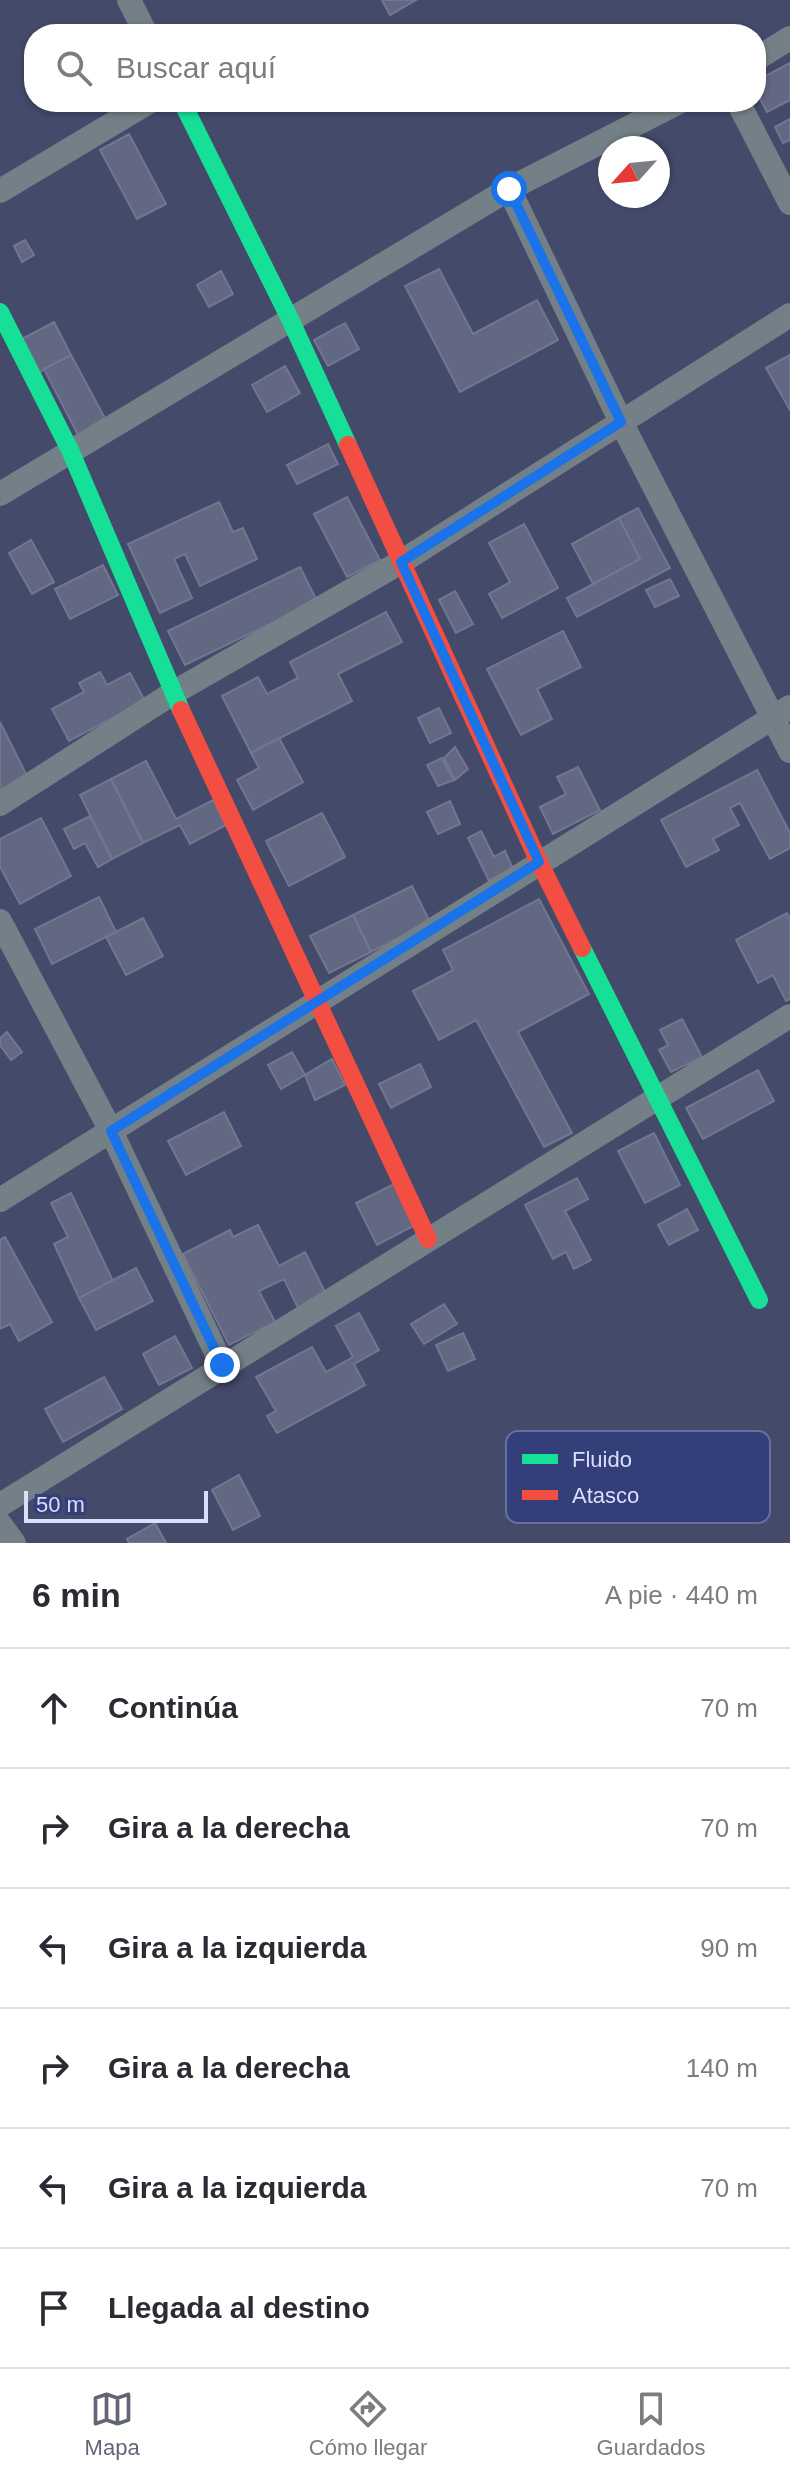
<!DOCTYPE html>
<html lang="es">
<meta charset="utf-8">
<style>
:root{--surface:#fff;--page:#f2f2f3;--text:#2b2b33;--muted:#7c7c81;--line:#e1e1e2;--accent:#616576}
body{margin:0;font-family:Helvetica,sans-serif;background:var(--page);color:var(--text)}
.compass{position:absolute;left:598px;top:136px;width:72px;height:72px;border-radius:50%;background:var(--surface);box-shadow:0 2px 6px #0004;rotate:243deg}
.scale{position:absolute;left:24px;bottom:20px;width:184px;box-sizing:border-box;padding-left:8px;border:4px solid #d7dffc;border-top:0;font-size:22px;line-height:28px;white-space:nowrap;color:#d7dffc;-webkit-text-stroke:6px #343f7a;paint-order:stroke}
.stop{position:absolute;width:24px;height:24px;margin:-18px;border:6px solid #1a73e8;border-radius:50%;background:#fff}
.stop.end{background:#1a73e8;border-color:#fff;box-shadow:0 2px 8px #0008}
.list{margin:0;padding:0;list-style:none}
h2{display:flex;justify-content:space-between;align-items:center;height:104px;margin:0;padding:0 32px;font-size:34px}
h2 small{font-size:26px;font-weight:400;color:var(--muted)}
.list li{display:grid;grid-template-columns:52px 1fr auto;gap:24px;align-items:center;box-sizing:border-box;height:120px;padding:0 32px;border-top:2px solid var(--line)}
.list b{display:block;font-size:30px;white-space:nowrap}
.list em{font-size:26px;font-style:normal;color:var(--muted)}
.icon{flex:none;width:44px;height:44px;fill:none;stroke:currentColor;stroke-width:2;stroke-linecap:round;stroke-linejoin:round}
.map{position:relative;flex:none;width:790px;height:1543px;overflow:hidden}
.search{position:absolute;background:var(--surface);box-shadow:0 2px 6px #0004;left:24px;right:24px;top:24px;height:88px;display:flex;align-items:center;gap:20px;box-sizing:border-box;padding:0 28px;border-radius:32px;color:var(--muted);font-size:30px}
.sheet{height:824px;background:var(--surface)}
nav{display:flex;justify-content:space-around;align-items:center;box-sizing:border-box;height:112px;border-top:2px solid var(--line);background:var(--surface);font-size:22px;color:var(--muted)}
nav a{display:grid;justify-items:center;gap:4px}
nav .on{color:var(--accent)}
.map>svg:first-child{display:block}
.building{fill:#626782;stroke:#717792;stroke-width:2}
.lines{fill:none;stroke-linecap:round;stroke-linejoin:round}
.street{stroke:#748088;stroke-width:24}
.fast{stroke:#16e098;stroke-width:18}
.jam{stroke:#f24e42;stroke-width:18}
.route{stroke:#1a73e8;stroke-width:10}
.key{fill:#343f7a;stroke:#656fa1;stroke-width:2}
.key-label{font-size:22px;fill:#d7dffc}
</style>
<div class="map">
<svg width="790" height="1543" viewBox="0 0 790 1543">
<rect width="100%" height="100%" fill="#444a6a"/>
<g class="building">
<path d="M 382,0 L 416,0 L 390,15 Z"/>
<path d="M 790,63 L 790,100 L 767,112 L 756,92 L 756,81 Z"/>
<path d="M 790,119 L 790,140 L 783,143 L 775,127 Z"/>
<path d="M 129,134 L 166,204 L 137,219 L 100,150 Z"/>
<path d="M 25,240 L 34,255 L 22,262 L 14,246 Z"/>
<path d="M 439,269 L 473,334 L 537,300 L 558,340 L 460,392 L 405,286 Z"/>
<path d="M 221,271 L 233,294 L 209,307 L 197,285 Z"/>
<path d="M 54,322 L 71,355 L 36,374 L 18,341 Z"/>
<path d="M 345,323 L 359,349 L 328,366 L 314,340 Z"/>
<path d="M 71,355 L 106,420 L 78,435 L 44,369 Z"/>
<path d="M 790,355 L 790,410 L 766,368 Z"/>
<path d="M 285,366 L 300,393 L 267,412 L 252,385 Z"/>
<path d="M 328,444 L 338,464 L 297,484 L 287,465 Z"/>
<path d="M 347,497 L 380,560 L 347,577 L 314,514 Z"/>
<path d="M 219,502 L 233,532 L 243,528 L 257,559 L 200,586 L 185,554 L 174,559 L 192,598 L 160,613 L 128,544 Z"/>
<path d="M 638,508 L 670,568 L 577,617 L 567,598 L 640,559 L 619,518 Z"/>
<path d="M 619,518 L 640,559 L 593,584 L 572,544 Z"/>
<path d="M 524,524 L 558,588 L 502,618 L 489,594 L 510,582 L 489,543 Z"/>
<path d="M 31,540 L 54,582 L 32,594 L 9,553 Z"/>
<path d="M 103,565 L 118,595 L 70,619 L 55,589 Z"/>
<path d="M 300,567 L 317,601 L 185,665 L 168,631 Z"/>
<path d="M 670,579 L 679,596 L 655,607 L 646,590 Z"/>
<path d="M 455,591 L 473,624 L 456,633 L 439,600 Z"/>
<path d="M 386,612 L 402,642 L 338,674 L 352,701 L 251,753 L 222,696 L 258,677 L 267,694 L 298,678 L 290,662 Z"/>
<path d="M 563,631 L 581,667 L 537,689 L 552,719 L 521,735 L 487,669 Z"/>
<path d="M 100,672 L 107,685 L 130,673 L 145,701 L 69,741 L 52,709 L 84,692 L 79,683 Z"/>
<path d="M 439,708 L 451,733 L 430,743 L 418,718 Z"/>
<path d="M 0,722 L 27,776 L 0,790 Z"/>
<path d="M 279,738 L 303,782 L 253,810 L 237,780 L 259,768 L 251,753 Z"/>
<path d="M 455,747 L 468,769 L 455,780 L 444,758 Z"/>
<path d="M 442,758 L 454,780 L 438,786 L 427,765 Z"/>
<path d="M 146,761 L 176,819 L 213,800 L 226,825 L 190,844 L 180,825 L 143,843 L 111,779 Z"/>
<path d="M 578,767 L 600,810 L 553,834 L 540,807 L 566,794 L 557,777 Z"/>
<path d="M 757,770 L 790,833 L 790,848 L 770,859 L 740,803 L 730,808 L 739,825 L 713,839 L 719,850 L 686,867 L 661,820 Z"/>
<path d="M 111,779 L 143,843 L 112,859 L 80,795 Z"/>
<path d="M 450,801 L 460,824 L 438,834 L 427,812 Z"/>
<path d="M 322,813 L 345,857 L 289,886 L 266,841 Z"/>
<path d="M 90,816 L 112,859 L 98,867 L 85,843 L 74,849 L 64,829 Z"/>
<path d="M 41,818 L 71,876 L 20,904 L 0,867 L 0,839 Z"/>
<path d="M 481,831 L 494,857 L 505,851 L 513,869 L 489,881 L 468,838 Z"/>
<path d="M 412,886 L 430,922 L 371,952 L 353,915 Z"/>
<path d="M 99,897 L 116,932 L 52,964 L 35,929 Z"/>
<path d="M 539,899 L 589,994 L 518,1032 L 572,1133 L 544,1147 L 476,1020 L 439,1040 L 413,991 L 453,970 L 443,950 Z"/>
<path d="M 787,913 L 790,919 L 790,999 L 786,1001 L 773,975 L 758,983 L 736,940 Z"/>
<path d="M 353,915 L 371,952 L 329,973 L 310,936 Z"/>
<path d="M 143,918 L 163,956 L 126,975 L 106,937 Z"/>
<path d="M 682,1019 L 702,1057 L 671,1072 L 659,1050 L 668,1045 L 660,1030 Z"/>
<path d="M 7,1032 L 22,1052 L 11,1060 L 0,1045 L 0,1038 Z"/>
<path d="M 292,1052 L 305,1075 L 281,1089 L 268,1065 Z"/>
<path d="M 332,1059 L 345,1085 L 315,1100 L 305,1075 Z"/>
<path d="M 420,1064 L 431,1087 L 391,1108 L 379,1084 Z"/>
<path d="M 758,1070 L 774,1101 L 703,1139 L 686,1108 Z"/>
<path d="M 224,1112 L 241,1146 L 186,1175 L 168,1141 Z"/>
<path d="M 654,1133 L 680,1185 L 645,1203 L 618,1151 Z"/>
<path d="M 577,1178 L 588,1199 L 565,1211 L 591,1260 L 574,1269 L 566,1252 L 553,1259 L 525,1205 Z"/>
<path d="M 394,1184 L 415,1225 L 377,1245 L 356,1203 Z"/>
<path d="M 71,1193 L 113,1281 L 79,1298 L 54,1244 L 68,1237 L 51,1203 Z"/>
<path d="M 687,1209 L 698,1230 L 669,1245 L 658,1225 Z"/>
<path d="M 258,1225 L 279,1266 L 305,1252 L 326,1294 L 298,1308 L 284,1279 L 259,1291 L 275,1322 L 229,1345 L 183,1254 L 230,1230 L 233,1237 Z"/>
<path d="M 5,1237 L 52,1322 L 19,1341 L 10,1324 L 0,1329 L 0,1240 Z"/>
<path d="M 136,1268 L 153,1301 L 96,1330 L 79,1298 Z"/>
<path d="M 444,1304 L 457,1324 L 424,1344 L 411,1324 Z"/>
<path d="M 359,1313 L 379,1350 L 354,1364 L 365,1385 L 277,1433 L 267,1416 L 276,1411 L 256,1377 L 312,1347 L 326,1372 L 353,1357 L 336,1326 Z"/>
<path d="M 463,1333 L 475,1359 L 448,1371 L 436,1345 Z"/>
<path d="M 175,1336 L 192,1368 L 159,1385 L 143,1354 Z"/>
<path d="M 104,1377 L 122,1409 L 63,1442 L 45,1409 Z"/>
<path d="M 239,1475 L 260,1516 L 233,1530 L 212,1490 Z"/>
<path d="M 155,1523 L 166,1543 L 129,1543 L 127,1539 Z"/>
</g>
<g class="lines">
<g class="street">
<path d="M 129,0 L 146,34"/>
<path d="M 756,59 L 790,38"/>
<path d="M 738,102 L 790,203"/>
<path d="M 509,189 L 621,422 L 790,751"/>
<path d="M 0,191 L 149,102"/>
<path d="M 0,494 L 509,189 L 679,102"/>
<path d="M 0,804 L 173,693 L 401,562 L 790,315"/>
<path d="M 0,921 L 111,1131 L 222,1365"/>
<path d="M 0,1200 L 790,707"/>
<path d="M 0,1505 L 790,1016"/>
<path d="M 0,1524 L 14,1543"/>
</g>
<g class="fast">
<path d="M 182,102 L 290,319 L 348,445"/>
<path d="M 0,312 L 70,450 L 181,710"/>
<path d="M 582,948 L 759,1300"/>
</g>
<g class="jam">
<path d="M 348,445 L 539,862 L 582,948"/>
<path d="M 181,710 L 428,1239"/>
</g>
</g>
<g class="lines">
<path class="route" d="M 222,1365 L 111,1131 L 539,862 L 401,562 L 621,422 L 509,189"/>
</g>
<rect x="506" y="1431" width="264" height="92" rx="12" class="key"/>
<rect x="522" y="1454" width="36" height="10" fill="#16e098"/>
<rect x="522" y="1490" width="36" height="10" fill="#f24e42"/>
<g class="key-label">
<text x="572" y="1467">Fluido</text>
<text x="572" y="1503">Atasco</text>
</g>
</svg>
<svg class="compass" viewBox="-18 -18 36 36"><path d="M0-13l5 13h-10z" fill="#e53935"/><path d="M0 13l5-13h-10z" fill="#7c7c81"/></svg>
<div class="scale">50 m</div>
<div class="stop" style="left:509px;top:189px"></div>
<div class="stop end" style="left:222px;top:1365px"></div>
<div class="search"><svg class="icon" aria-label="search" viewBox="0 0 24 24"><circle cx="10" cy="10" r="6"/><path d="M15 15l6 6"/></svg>Buscar aquí</div>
</div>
<section class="sheet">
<h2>6 min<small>A pie · 440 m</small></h2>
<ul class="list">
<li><svg class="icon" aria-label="ahead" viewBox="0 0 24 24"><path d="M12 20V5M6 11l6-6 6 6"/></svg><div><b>Continúa</b></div><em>70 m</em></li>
<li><svg class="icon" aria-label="right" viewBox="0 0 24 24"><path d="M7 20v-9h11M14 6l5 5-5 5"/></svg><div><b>Gira a la derecha</b></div><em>70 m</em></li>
<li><svg class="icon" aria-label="left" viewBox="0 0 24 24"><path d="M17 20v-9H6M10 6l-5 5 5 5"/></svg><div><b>Gira a la izquierda</b></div><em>90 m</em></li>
<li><svg class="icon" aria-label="right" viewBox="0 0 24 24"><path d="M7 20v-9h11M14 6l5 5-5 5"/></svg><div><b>Gira a la derecha</b></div><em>140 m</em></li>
<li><svg class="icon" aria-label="left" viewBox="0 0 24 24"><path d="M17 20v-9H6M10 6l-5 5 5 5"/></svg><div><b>Gira a la izquierda</b></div><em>70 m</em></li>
<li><svg class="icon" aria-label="arrive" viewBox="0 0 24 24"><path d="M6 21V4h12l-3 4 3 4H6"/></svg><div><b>Llegada al destino</b></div></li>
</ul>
</section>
<nav>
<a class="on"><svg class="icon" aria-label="map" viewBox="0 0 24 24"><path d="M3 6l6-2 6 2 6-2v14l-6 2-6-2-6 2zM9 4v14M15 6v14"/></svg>Mapa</a>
<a><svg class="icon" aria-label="directions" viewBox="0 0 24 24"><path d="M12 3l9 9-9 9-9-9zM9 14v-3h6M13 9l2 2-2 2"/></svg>Cómo llegar</a>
<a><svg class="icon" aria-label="saved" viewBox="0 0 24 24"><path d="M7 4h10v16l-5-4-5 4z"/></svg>Guardados</a>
</nav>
